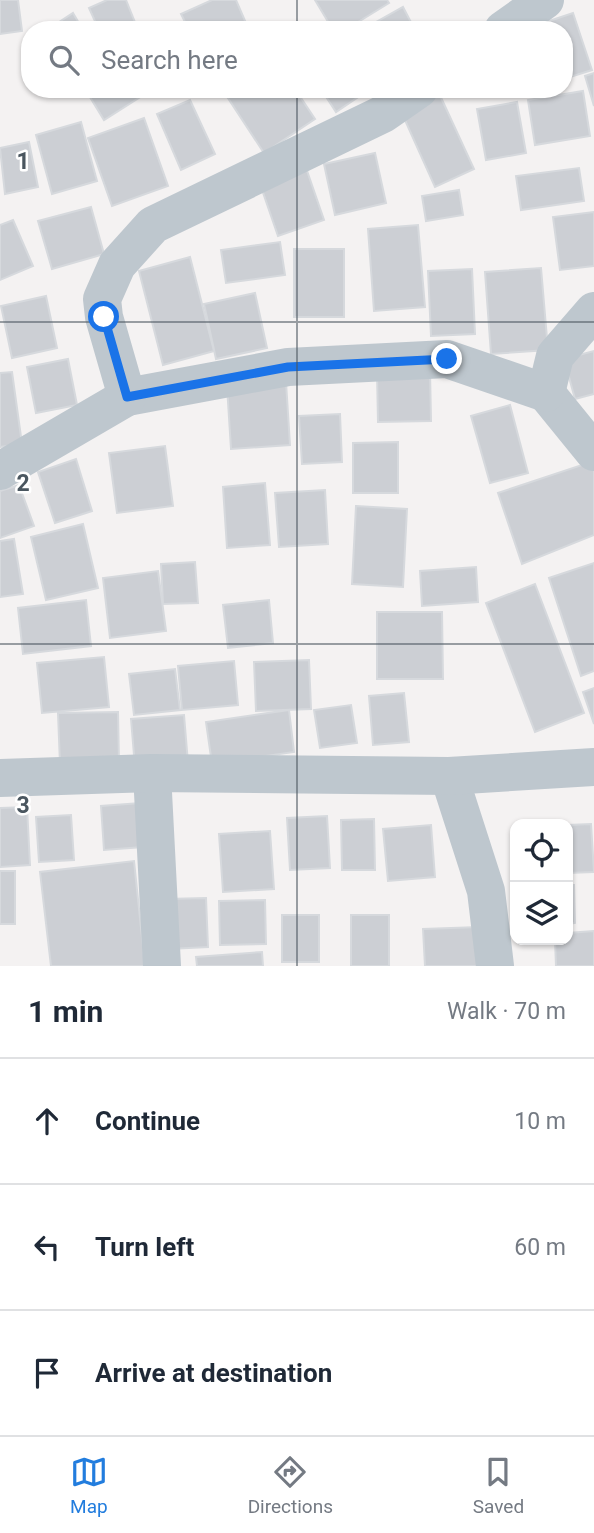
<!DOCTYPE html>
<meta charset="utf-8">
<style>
:root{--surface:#fff;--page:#f2f2f3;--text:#1f2937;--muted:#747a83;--line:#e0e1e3;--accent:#227dde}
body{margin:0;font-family:Roboto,sans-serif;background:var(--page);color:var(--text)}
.controls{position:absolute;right:21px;bottom:21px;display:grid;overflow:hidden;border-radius:14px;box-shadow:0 2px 5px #0004}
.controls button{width:63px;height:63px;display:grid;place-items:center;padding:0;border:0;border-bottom:2px solid var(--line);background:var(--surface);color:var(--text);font:35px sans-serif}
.stop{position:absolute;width:21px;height:21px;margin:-16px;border:5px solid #1a73e8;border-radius:50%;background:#fff}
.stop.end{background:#1a73e8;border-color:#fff;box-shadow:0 2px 7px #0008}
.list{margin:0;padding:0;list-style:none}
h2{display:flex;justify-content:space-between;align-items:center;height:91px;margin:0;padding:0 28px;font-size:30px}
h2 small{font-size:23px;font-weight:400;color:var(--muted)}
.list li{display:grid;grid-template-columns:46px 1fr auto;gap:21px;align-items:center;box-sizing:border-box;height:126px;padding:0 28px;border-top:2px solid var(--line)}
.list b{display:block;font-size:26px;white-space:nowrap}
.list em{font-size:23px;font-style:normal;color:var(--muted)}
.icon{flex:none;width:38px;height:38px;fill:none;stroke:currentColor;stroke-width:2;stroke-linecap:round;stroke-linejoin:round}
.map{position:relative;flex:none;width:594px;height:966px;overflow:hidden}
.search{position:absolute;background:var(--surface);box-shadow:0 2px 5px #0004;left:21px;right:21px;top:21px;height:77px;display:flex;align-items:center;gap:18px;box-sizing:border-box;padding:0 24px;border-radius:28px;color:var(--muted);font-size:26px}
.sheet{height:469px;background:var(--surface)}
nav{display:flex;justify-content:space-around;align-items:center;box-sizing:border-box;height:98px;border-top:2px solid var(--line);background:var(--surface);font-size:19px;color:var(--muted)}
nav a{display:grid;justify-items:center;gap:4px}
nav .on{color:var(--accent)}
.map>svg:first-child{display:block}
.building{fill:#cccfd4;stroke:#d6d9dd;stroke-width:2}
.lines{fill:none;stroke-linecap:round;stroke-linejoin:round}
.minor{stroke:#bec7ce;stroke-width:38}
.route{stroke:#1a73e8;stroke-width:9}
.grid{fill:none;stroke:#4a565f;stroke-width:2;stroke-opacity:0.55}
.grid-label{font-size:23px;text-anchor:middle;font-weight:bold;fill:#4a565f;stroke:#fff;stroke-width:5;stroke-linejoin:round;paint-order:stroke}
</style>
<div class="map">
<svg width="594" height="966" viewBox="0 0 594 966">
<rect width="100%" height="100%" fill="#f4f2f2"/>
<g class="building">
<path d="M 0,0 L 18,0 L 22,31 L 0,34 Z"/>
<path d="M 107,0 L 126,0 L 136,25 L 124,30 L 99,30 L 89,8 Z"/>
<path d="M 212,0 L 236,0 L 249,30 L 189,30 L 181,14 Z"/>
<path d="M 315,0 L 387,0 L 389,3 L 345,30 L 333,30 Z"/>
<path d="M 403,7 L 415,30 L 362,30 Z"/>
<path d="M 73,13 L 83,30 L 47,30 Z"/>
<path d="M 573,13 L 592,70 L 564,79 L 564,30 L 522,30 Z"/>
<path d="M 594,73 L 594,106 L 585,76 Z"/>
<path d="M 85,89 L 138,89 L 142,96 L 104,120 Z"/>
<path d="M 222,89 L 295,89 L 315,119 L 264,153 Z"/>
<path d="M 321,89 L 370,89 L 336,112 Z"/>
<path d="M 438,91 L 474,169 L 435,187 L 400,109 Z"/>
<path d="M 583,91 L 590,136 L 535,145 L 528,100 Z"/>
<path d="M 190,100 L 215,154 L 181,170 L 157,114 Z"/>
<path d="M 517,102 L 526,153 L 486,160 L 477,109 Z"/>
<path d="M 144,118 L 168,186 L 112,206 L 88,138 Z"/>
<path d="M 81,122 L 97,181 L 52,194 L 36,135 Z"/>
<path d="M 29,142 L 38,187 L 5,194 L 0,148 Z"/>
<path d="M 375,153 L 386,203 L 335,215 L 324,164 Z"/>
<path d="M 304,162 L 324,220 L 278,236 L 258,178 Z"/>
<path d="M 579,168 L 584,201 L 521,210 L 516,176 Z"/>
<path d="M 459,190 L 463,215 L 426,221 L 422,196 Z"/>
<path d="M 91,207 L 104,254 L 52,269 L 38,221 Z"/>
<path d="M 594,212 L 594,266 L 560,270 L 553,217 Z"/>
<path d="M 13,220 L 33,266 L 0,280 L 0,225 Z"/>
<path d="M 418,225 L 425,307 L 374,311 L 368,229 Z"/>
<path d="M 280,242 L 285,275 L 226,283 L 221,250 Z"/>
<rect x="294" y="249" width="50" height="68"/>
<path d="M 190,257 L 214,351 L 163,365 L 139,271 Z"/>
<path d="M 541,268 L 548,350 L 491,354 L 485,272 Z"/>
<path d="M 472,269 L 475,334 L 431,336 L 428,271 Z"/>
<path d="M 255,293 L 267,348 L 216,359 L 204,304 Z"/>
<path d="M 46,296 L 57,348 L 12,358 L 1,306 Z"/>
<path d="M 594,351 L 594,394 L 575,399 L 564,359 Z"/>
<path d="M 68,359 L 77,405 L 36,413 L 27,367 Z"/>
<path d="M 430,370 L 431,421 L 378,422 L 377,372 Z"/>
<path d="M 12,372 L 22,444 L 0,447 L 0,373 Z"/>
<path d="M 286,382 L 290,445 L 231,449 L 227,386 Z"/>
<path d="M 510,405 L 528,473 L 490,483 L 471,416 Z"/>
<path d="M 340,414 L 342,462 L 302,464 L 299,416 Z"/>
<path d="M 398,442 L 398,493 L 353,493 L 353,443 Z"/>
<path d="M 165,446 L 173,506 L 117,513 L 109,453 Z"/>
<path d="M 76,459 L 92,511 L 55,523 L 38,472 Z"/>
<path d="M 594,461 L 594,535 L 522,564 L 498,493 Z"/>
<path d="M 265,483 L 270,545 L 227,548 L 223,487 Z"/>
<path d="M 19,485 L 34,526 L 0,538 L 0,491 Z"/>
<path d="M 325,490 L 328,544 L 279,547 L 275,493 Z"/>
<path d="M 356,506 L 407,509 L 403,587 L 352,584 Z"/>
<path d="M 83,524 L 98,588 L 46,600 L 31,537 Z"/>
<path d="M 14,539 L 23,594 L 0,597 L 0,541 Z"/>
<path d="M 195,562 L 198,603 L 163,604 L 161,564 Z"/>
<path d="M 594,563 L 594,671 L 581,676 L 549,578 Z"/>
<path d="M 476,567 L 478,602 L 422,606 L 420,571 Z"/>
<path d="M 158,571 L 166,631 L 110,638 L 103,578 Z"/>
<path d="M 535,584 L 584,713 L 535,732 L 486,603 Z"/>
<path d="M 86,600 L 91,646 L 23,654 L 18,608 Z"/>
<path d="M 269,600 L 273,643 L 228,648 L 223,605 Z"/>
<path d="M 377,612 L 442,612 L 443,679 L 377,679 Z"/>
<path d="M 104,657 L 109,707 L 42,713 L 37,663 Z"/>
<path d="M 309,660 L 311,709 L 256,711 L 254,662 Z"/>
<path d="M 234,661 L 238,705 L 182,710 L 178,666 Z"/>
<path d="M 175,669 L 180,710 L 134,715 L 129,674 Z"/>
<path d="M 594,688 L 594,724 L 583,692 Z"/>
<path d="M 404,693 L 409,742 L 373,745 L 369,696 Z"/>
<path d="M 351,705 L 357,743 L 320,748 L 314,710 Z"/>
<path d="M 289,710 L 294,752 L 212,764 L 206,722 Z"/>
<path d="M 118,712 L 119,763 L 60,764 L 58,713 Z"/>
<path d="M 184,715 L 188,763 L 135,767 L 131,719 Z"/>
<path d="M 140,803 L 143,847 L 104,850 L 101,806 Z"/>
<path d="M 27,807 L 30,865 L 0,867 L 0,808 Z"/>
<path d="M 71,815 L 74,860 L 39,862 L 36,817 Z"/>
<path d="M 327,816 L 330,868 L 290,870 L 287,818 Z"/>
<path d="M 374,819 L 375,870 L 342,870 L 341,820 Z"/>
<path d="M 591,824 L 594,872 L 568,873 L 568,825 Z"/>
<path d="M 431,825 L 435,877 L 388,881 L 383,829 Z"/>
<path d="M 270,831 L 274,889 L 223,892 L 219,834 Z"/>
<path d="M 134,861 L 145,966 L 51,966 L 40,872 Z"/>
<rect x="0" y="871" width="15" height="53"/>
<path d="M 568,885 L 574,885 L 575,923 L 568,924 Z"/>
<path d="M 206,898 L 208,947 L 169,949 L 166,899 Z"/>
<path d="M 265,900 L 266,944 L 220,945 L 219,901 Z"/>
<rect x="282" y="915" width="37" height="47"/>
<rect x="351" y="915" width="38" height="51"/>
<path d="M 479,927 L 481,966 L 425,966 L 423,929 Z"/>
<path d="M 594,931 L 594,966 L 556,966 L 555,940 L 568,940 L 568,933 Z"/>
<path d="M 262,952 L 263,966 L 197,966 L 196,957 Z"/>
</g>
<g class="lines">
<g class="minor">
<path d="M 503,30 L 545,0"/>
<path d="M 546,393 L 594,452"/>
<path d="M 127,397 L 288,367 L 447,359 L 546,393 L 555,356 L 594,311"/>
<path d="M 0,471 L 127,397 L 104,317 L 102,299 L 117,265 L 153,225 L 383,114 L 419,89"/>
<path d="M 152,773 L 162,966"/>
<path d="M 449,776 L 486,891 L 495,966"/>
<path d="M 0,778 L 152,773 L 449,776 L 594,767"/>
</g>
</g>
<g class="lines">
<path class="route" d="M 104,317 L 127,397 L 288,367 L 447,359"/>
</g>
<path class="grid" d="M 297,0 L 297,30M 297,89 L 297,966M 0,322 L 594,322M 0,644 L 594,644"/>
<g class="grid-label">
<text x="23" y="169">1</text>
<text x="23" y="491">2</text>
<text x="23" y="813">3</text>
</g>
</svg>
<div class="controls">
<button><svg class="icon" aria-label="locate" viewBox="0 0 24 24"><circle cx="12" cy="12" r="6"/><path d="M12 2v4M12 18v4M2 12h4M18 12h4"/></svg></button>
<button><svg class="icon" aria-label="layers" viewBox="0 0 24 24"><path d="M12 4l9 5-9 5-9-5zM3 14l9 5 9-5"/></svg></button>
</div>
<div class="stop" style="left:104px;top:317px"></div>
<div class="stop end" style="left:447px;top:359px"></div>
<div class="search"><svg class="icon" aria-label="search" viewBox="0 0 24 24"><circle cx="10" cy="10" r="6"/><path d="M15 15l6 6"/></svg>Search here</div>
</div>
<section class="sheet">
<h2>1 min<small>Walk · 70 m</small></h2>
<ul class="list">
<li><svg class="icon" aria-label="ahead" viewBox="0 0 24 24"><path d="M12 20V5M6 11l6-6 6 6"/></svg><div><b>Continue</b></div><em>10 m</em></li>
<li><svg class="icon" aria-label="left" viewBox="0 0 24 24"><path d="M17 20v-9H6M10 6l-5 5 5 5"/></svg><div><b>Turn left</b></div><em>60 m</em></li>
<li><svg class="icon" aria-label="arrive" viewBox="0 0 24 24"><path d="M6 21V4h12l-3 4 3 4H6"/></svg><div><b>Arrive at destination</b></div></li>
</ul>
</section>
<nav>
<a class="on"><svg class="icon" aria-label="map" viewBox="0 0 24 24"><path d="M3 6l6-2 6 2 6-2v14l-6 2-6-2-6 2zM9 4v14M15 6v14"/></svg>Map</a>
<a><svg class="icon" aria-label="directions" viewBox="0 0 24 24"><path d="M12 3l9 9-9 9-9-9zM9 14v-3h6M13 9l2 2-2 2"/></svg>Directions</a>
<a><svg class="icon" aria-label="saved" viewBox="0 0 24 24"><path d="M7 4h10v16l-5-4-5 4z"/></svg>Saved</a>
</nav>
